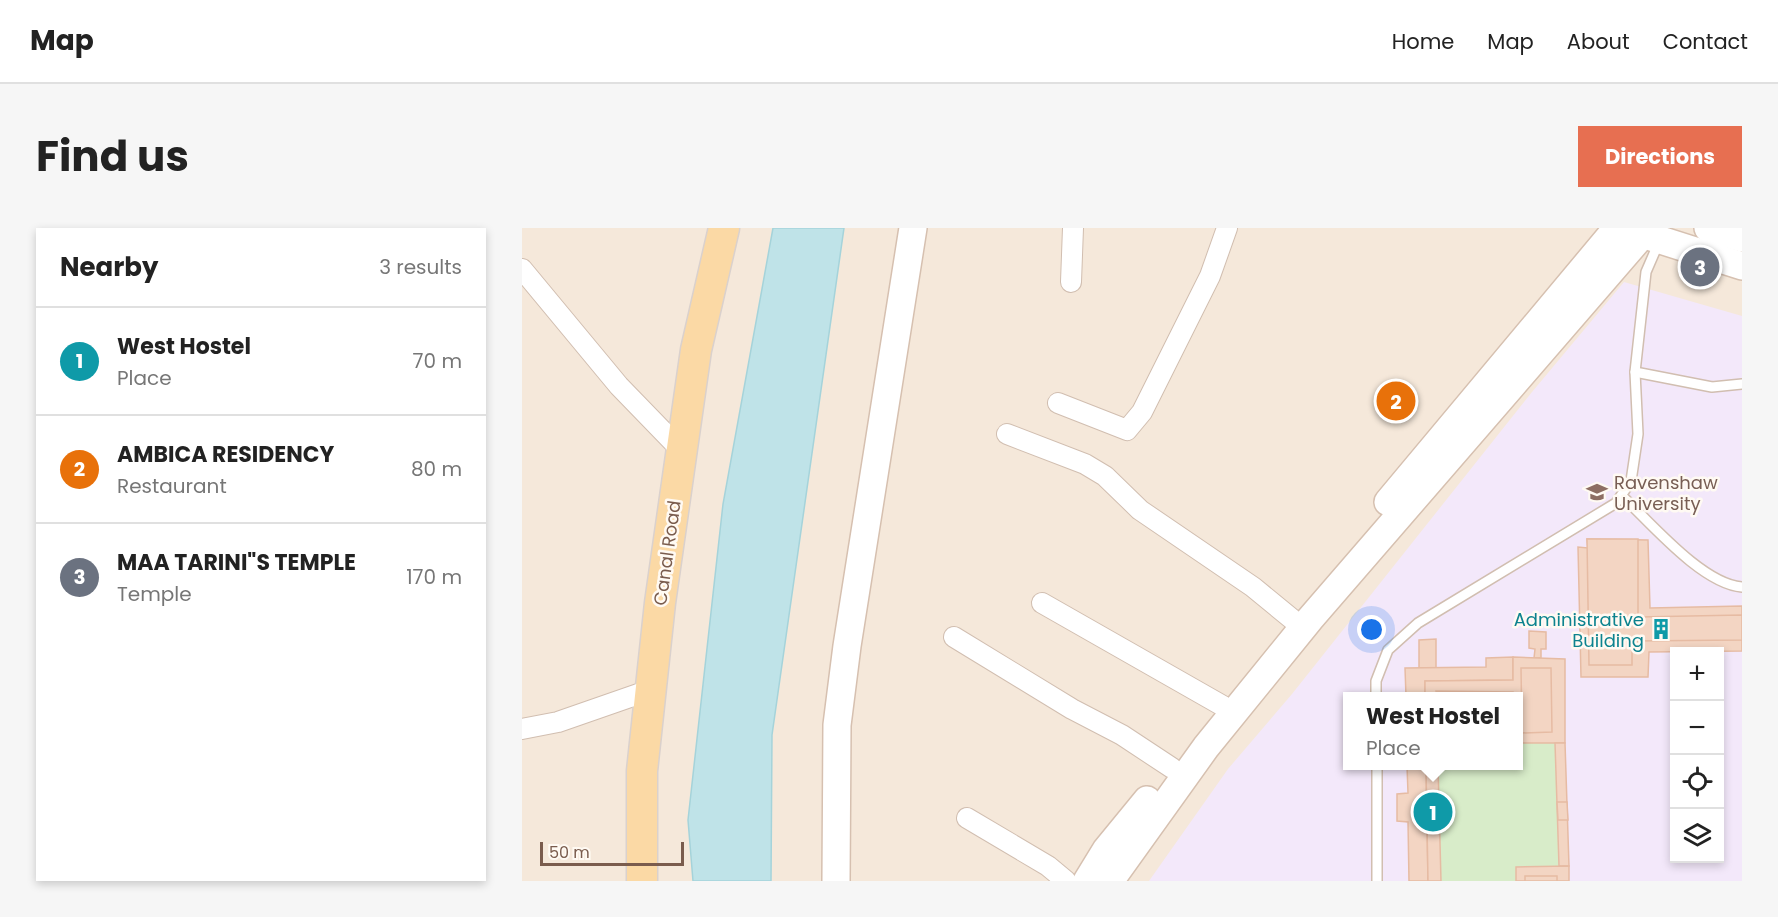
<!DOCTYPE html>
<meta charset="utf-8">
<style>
:root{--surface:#fff;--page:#f6f6f6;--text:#222;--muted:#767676;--line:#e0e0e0;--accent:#e76f51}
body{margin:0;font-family:Poppins,sans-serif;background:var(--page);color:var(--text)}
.controls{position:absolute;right:18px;bottom:18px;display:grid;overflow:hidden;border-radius:0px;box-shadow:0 3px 9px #0003}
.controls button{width:54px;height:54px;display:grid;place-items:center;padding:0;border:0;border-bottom:2px solid var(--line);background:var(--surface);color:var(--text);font:30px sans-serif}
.scale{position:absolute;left:18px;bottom:15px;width:144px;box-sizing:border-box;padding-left:6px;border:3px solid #7a5c4d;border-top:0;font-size:16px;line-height:21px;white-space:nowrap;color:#7a5c4d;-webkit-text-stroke:4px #fffaf3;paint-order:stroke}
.you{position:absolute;left:850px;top:402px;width:21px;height:21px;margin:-15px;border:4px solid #fff;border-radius:50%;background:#1a73e8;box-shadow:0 0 0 9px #1a73e833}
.badge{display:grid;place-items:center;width:39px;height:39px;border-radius:50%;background:var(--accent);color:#fff;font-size:20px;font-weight:700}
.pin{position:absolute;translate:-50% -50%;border:3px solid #fff;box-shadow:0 2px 6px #0006}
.popup{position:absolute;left:821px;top:464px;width:180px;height:78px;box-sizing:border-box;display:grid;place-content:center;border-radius:0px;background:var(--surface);filter:drop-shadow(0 2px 4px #0005);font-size:20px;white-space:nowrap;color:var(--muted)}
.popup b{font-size:22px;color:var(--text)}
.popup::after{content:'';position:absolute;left:50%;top:100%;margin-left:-12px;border:12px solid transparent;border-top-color:var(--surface)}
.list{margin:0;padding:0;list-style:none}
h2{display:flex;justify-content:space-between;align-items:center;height:78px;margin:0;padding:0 24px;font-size:26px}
h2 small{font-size:20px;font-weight:400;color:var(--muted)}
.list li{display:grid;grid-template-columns:39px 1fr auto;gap:18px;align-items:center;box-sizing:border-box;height:108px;padding:0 24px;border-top:2px solid var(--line)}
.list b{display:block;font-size:22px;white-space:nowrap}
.list p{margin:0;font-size:20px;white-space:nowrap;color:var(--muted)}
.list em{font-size:20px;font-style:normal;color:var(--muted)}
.icon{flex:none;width:33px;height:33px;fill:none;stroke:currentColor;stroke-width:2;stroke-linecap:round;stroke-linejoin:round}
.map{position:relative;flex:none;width:1220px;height:653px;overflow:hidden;border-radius:0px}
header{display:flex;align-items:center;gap:36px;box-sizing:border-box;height:84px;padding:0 30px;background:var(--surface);border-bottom:2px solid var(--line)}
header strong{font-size:28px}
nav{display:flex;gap:33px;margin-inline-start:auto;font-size:21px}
.intro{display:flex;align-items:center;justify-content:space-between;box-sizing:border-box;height:144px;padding:0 36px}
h1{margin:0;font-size:42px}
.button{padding:15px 27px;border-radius:0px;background:var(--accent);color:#fff;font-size:21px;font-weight:700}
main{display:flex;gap:36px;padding:0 36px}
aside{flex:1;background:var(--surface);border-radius:0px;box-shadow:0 3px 9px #0003}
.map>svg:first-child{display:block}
.residential{fill:#f5e8da;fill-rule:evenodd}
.education{fill:#f3e8fa;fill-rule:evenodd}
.green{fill:#d8ecc9}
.water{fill:#bfe3e8;stroke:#a5d3da;stroke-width:1.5}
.building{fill:#f3d5c3;stroke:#e6bba3;stroke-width:1.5}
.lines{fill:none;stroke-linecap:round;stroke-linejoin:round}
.lane-casing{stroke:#d1beb0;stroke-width:12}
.street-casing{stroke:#d1beb0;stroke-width:22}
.secondary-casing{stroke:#d6c0b0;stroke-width:30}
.primary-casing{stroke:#dad1cd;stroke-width:33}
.lane{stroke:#fff;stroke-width:9}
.street{stroke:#fff;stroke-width:20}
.secondary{stroke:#fff;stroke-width:27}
.primary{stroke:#fbd9a5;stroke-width:30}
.labels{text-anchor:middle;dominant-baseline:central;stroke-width:5;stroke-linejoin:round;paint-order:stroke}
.education-label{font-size:18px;fill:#785e54;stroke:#fffaf3;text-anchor:start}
.street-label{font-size:18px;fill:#7a5c4d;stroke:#fffaf3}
.culture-label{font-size:18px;fill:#0d838f;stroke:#fffaf3;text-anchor:end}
</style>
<header>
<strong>Map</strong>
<nav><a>Home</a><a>Map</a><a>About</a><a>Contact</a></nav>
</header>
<div class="intro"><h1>Find us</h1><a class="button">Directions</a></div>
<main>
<aside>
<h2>Nearby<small>3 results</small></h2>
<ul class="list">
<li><span class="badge" style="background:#0f9aa8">1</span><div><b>West Hostel</b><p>Place</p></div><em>70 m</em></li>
<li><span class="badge" style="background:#e8710a">2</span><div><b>AMBICA RESIDENCY</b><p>Restaurant</p></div><em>80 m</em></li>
<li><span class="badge" style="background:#6b7280">3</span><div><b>MAA TARINI&quot;S TEMPLE</b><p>Temple</p></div><em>170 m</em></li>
</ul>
</aside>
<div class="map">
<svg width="1220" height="653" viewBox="0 0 1220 653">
<rect width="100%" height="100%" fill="#fdf6ec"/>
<path class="residential" d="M 0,0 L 1220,0 L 1220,653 L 0,653 ZM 1152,424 L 1198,424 L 1198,630 L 1152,630 ZM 826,468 L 996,468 L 996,538 L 826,538 Z"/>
<path class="education" d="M 1102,54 L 1220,88 L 1220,653 L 627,653 L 706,541 L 770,466 L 1010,164 ZM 1152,424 L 1198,424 L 1198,630 L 1152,630 ZM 826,468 L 996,468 L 996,538 L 826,538 Z"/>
<g class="green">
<path d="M 914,463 L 991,464 L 991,468 L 915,468 Z"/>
<path d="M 997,515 L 1033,515 L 1037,638 L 995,639 L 994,653 L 919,653 L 916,538 L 996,538 Z"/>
</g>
<path class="water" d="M 251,0 L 322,0 L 250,507 L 249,653 L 171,653 L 166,592 L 201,276 Z"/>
<g class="building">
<path d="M 1065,311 L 1126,312 L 1128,380 L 1220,378 L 1220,423 L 1127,424 L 1126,449 L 1059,449 L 1056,319 L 1066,320 Z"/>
<path d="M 1065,311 L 1116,311 L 1116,389 L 1220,387 L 1220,412 L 1110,413 L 1110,437 L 1067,437 Z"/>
<path d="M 1007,403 L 1024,404 L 1024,421 L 1019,421 L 1019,430 L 1012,430 L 1013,421 L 1007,420 Z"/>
<path d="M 914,411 L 914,440 L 897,440 L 897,412 Z"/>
<path d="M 991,429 L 991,452 L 903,453 L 903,468 L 884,468 L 883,440 L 964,439 L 964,430 Z"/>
<path d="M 991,429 L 1043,431 L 1043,515 L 996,515 L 996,468 L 991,468 L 991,464 L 914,463 L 915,468 L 903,468 L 903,453 L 991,452 Z"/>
<path d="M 999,440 L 1029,440 L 1030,504 L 1000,505 Z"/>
<path d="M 1033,515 L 1043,515 L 1047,638 L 1037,638 Z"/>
<path d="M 885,538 L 904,538 L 906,653 L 887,653 L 886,594 L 875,593 L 875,566 L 886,565 Z"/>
<path d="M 904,538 L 916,538 L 919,653 L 906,653 Z"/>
<path d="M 1035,574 L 1045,574 L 1046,592 L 1036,592 Z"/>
<path d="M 1047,638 L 1047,653 L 994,653 L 994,639 Z"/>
<rect x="1003" y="648" width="32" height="5"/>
</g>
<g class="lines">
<defs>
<g id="lane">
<path d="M 1113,144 L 1190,159 L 1220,156"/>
<path d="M 1100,268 C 1128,294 1180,356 1220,359"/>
<path d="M 854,468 L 854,453 L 866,422 L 896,395 L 1094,275 L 1109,253 L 1116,206 L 1113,144 L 1124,44 L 1137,14"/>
<path d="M 855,538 L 855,653"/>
</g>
<g id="street">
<path d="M 0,41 L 97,158 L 160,223"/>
<path d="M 549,54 L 551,0"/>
<path d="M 536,175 L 605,202 L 620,184 L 688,48 L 705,0"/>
<path d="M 485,206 L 563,236 L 583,248 L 618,282 L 731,359 L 770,391"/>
<path d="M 520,375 L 701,478"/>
<path d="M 432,409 L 550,481 L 600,507 L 650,540"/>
<path d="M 0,501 L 36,494 L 128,462"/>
<path d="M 445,590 L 526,638 L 544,653"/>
</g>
<g id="secondary">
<path d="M 1186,0 L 1220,10"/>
<path d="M 1104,1 L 1220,38"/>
<path d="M 866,274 L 1095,0"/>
<path d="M 314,653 L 315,497 L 325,418 L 391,0"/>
<path d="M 565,653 L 584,622 L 625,572"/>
<path d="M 588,653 L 684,519 L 788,391 L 1121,6 L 1122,0"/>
</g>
<path id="primary" d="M 120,653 L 120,543 L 138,375 L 174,122 L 202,0"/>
</defs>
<use href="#lane" class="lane-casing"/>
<use href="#street" class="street-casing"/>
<use href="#secondary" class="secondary-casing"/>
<use href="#primary" class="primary-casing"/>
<use href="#lane" class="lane"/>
<use href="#street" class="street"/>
<use href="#secondary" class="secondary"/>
<use href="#primary" class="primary"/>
</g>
<defs>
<symbol id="university-bare" viewBox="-9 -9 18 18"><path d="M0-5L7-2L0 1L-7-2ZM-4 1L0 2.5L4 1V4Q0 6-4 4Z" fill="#8d6e63" stroke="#fffaf3" stroke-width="2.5" paint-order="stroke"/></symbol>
<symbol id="building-bare" viewBox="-9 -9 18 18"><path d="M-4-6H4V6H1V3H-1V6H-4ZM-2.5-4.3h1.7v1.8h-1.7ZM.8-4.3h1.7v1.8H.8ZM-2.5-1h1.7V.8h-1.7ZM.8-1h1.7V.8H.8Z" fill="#0f9aa8" stroke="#fffaf3" stroke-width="2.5" paint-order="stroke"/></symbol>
</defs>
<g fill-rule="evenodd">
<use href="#university-bare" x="1060" y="249" width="30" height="30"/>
<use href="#building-bare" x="1124" y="386" width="30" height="30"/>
</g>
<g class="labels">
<g class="education-label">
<text x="1092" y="254">Ravenshaw<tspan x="1092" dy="21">University</tspan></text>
</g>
<g class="street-label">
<text transform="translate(145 325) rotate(-82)">Canal Road</text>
</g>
<g class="culture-label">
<text x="1122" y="391">Administrative<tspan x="1122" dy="21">Building</tspan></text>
</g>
</g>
</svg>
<div class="controls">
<button>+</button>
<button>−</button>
<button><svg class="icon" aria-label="locate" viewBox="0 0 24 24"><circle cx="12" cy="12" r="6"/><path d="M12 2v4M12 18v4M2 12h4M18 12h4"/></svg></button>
<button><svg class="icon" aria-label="layers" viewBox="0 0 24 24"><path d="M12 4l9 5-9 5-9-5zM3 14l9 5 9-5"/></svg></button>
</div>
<div class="scale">50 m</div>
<div class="you"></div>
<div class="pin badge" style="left:911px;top:584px;background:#0f9aa8">1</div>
<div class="popup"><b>West Hostel</b>Place</div>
<div class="pin badge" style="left:874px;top:173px;background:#e8710a">2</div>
<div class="pin badge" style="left:1178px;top:39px;background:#6b7280">3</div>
</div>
</main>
